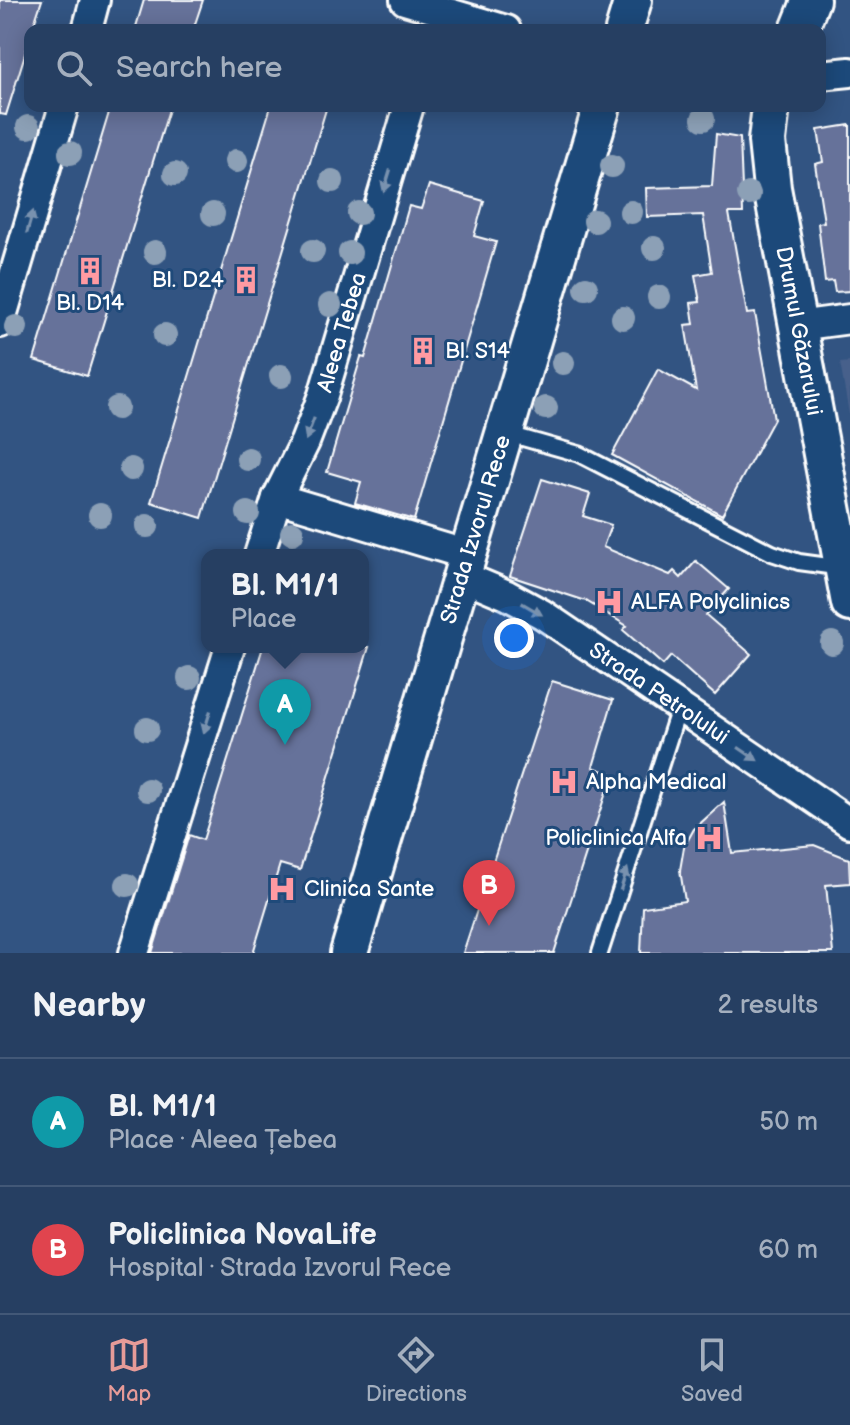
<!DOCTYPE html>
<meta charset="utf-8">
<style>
:root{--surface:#263f62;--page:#324a6b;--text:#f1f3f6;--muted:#a4afbe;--line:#425877;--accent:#e69b98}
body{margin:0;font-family:"Balsamiq Sans",sans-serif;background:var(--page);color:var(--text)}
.you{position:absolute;left:514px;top:638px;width:28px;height:28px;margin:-20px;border:6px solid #fff;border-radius:50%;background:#1a73e8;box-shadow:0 0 0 12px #1a73e833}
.badge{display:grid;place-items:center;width:52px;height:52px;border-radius:50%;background:var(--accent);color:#fff;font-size:26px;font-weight:700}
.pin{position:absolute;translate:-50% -66px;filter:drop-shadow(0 2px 4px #0008)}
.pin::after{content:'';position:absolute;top:42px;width:28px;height:24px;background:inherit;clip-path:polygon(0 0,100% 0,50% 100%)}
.popup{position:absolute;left:201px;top:549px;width:168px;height:104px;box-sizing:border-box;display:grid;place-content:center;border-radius:16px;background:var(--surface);filter:drop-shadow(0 2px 6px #0005);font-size:26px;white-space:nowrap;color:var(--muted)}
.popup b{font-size:30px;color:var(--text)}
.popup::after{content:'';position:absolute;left:50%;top:100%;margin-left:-16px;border:16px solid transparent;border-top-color:var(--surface)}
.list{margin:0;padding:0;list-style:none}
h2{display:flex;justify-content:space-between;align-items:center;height:104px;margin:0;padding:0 32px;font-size:34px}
h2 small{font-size:26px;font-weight:400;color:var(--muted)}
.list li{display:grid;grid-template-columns:52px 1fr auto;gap:24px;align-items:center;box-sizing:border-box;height:128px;padding:0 32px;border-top:2px solid var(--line)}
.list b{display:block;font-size:30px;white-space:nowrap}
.list p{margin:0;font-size:26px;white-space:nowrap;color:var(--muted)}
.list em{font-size:26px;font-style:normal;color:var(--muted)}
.icon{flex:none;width:44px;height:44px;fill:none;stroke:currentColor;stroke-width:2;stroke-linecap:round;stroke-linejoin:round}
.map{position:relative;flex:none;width:850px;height:953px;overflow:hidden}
.search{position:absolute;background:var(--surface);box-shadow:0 4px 20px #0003;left:24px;right:24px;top:24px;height:88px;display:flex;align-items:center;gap:20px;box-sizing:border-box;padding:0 28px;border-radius:16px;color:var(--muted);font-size:30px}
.sheet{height:360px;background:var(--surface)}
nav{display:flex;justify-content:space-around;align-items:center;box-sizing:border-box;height:112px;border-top:2px solid var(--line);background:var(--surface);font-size:22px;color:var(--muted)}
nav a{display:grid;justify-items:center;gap:4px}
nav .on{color:var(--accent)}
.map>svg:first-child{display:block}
.built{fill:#46608b}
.building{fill:#66729a;stroke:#fff;stroke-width:2}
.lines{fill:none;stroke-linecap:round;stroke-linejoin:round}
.service-casing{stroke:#fff;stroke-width:20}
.minor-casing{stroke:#fff;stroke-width:34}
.tertiary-casing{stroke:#fff;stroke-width:42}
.service{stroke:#1f4a7a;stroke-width:14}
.minor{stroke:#1f4a7a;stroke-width:28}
.tertiary{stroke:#1f4a7a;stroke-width:36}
.tree{fill:#8ca0b6}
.oneway{fill:#7992af}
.labels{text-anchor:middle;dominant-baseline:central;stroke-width:6;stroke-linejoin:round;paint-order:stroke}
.poi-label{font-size:22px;fill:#fff;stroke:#1f4a7a;text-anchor:start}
.street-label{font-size:22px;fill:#fff;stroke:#1f4a7a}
</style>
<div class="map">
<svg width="850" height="953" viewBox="0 0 850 953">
<rect width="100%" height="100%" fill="#325482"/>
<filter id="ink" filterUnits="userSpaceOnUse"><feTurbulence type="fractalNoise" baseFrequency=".0125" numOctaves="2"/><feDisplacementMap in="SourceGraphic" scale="16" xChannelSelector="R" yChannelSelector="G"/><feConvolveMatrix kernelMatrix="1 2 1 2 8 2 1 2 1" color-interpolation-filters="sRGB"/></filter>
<g filter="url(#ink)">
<path class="built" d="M 850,362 L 850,420 L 840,363 Z"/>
<g class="building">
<path d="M 0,0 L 42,0 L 32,30 L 30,30 L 30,38 L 6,115 L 0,114 Z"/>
<path d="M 144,0 L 203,0 L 193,30 L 135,30 Z"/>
<path d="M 111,106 L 170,106 L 87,376 L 34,360 Z"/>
<path d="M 271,106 L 327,106 L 202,518 L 151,502 Z"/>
<path d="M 850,125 L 850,291 L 835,292 L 833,281 L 825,282 L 818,223 L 824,222 L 815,164 L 823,162 L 818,130 Z"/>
<path d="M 716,134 L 740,138 L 743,213 L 729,213 L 747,314 L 755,313 L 774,419 L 722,515 L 612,455 L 658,369 L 696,390 L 685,325 L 694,324 L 691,303 L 700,302 L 695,275 L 712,272 L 703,215 L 647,217 L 646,188 L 712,186 Z"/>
<path d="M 429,185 L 484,201 L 474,236 L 496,242 L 414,520 L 355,503 L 361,482 L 327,472 L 361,357 L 365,358 L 409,206 L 421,209 Z"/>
<path d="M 542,479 L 590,494 L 583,516 L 611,525 L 603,547 L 670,575 L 674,571 L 681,578 L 696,561 L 729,589 L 706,615 L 751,654 L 715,695 L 671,656 L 663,665 L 623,630 L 627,626 L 586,601 L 510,576 Z"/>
<path d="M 263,647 L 369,647 L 300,870 L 280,864 L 253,953 L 152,953 L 189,835 L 203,840 Z"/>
<path d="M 552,681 L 613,700 L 593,767 L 612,774 L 570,903 L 554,953 L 463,953 Z"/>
<path d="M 724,802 L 732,853 L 814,845 L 849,859 L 850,883 L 826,885 L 833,953 L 641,953 L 643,907 L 685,901 L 680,870 L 684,847 L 694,829 Z"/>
</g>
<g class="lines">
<defs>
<g id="service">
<path d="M 505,433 L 579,454 L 772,553 L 799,562 L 843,568"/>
<path d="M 600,953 L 679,708"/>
</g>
<g id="minor">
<path d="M 405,0 L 506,30"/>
<path d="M 87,30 L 95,0"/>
<path d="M 820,75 L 850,72"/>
<path d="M 0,323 L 64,106"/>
<path d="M 797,326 L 850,319"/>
<path d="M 277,498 L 468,555"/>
<path id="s1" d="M 259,555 L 277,498 L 305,442 L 323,395 L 409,106"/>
<path id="s2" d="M 462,576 L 507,595 L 542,614 L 850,823"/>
<path d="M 134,953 L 230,647"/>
</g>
<g id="tertiary">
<path d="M 624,30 L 633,0"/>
<path d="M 799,30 L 811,0"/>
<path id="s3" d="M 771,106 L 767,141 L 772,188 L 850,603"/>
<path id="s4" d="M 349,953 L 602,106"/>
</g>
</defs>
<use href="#service" class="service-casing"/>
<use href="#minor" class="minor-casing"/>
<use href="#tertiary" class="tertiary-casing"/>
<use href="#service" class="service"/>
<use href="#minor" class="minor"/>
<use href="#tertiary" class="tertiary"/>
</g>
<g class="tree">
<circle cx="703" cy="119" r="12"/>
<circle cx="28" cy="127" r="12"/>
<circle cx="70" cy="153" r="12"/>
<circle cx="236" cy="161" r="12"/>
<circle cx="612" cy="166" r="12"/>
<circle cx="175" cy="174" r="12"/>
<circle cx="332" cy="181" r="12"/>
<circle cx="749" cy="194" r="12"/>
<circle cx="631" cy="212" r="12"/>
<circle cx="359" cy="213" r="12"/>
<circle cx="213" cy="214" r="12"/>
<circle cx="595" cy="221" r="12"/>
<circle cx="654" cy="248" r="12"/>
<circle cx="313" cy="251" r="12"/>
<circle cx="155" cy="252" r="12"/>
<circle cx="350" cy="253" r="12"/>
<circle cx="586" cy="288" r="12"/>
<circle cx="659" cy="297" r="12"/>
<circle cx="330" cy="305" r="12"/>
<circle cx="623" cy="318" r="12"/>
<circle cx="16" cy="327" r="12"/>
<circle cx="165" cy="335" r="12"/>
<circle cx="563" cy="363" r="12"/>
<circle cx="281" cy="376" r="12"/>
<circle cx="117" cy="408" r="12"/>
<circle cx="546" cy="408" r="12"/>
<circle cx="248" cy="459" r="12"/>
<circle cx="131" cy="469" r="12"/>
<circle cx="248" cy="513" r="12"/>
<circle cx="100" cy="515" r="12"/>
<circle cx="147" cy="526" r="12"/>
<circle cx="292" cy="533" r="12"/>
<circle cx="832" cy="643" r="12"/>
<circle cx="189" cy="678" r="12"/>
<circle cx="147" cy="729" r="12"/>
<circle cx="148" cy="790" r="12"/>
<circle cx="127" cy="885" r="12"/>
</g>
<defs><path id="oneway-solid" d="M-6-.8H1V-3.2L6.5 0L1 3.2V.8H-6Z" transform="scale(2)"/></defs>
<g class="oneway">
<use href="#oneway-solid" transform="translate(387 181) rotate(107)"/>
<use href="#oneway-solid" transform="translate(30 222) rotate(-74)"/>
<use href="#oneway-solid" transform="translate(310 429) rotate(111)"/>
<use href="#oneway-solid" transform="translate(532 609) rotate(30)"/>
<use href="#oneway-solid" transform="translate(207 722) rotate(107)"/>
<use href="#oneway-solid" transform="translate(748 754) rotate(34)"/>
<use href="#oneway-solid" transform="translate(624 879) rotate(-72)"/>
</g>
</g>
<defs>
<symbol id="building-bare" viewBox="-9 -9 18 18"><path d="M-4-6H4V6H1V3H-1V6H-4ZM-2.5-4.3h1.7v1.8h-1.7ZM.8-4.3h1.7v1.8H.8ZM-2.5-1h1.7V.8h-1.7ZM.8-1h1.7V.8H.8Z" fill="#ff9aa2" stroke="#1f4a7a" stroke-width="2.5" paint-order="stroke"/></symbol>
<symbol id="hospital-bare" viewBox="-9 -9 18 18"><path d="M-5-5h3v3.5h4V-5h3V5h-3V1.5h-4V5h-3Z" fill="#ff9aa2" stroke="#1f4a7a" stroke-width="2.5" paint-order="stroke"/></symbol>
</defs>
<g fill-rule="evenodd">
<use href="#building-bare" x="70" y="251" width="40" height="40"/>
<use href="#building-bare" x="226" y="260" width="40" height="40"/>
<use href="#building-bare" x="403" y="331" width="40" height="40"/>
<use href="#hospital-bare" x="589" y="582" width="40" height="40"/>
<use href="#hospital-bare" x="544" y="762" width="40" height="40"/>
<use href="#hospital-bare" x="689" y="818" width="40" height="40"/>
<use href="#hospital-bare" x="262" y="869" width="40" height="40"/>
</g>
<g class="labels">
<g class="poi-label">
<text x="224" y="280" text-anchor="end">Bl. D24</text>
<text x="90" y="303" text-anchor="middle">Bl. D14</text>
<text x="445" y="351">Bl. S14</text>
<text x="631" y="602">ALFA Polyclinics</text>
<text x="586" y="782">Alpha Medical</text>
<text x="687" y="838" text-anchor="end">Policlinica Alfa</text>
<text x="304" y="889">Clinica Sante</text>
</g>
<g class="street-label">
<text stroke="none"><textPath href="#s3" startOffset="228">Drumul Găzarului</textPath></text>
<text stroke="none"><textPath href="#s1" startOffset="238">Aleea Țebea</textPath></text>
<text stroke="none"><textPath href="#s4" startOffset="442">Strada Izvorul Rece</textPath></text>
<text stroke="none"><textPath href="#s2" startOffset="230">Strada Petrolului</textPath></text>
</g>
</g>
</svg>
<div class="you"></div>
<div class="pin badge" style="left:285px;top:745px;background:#0f9aa8">A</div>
<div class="popup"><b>Bl. M1/1</b>Place</div>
<div class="pin badge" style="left:489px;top:926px;background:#e0444e">B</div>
<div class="search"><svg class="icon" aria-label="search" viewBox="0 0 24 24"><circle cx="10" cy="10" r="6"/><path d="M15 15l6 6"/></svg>Search here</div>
</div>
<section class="sheet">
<h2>Nearby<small>2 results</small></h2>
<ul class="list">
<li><span class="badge" style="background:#0f9aa8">A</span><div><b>Bl. M1/1</b><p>Place · Aleea Țebea</p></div><em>50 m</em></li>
<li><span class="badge" style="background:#e0444e">B</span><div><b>Policlinica NovaLife</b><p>Hospital · Strada Izvorul Rece</p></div><em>60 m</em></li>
</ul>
</section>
<nav>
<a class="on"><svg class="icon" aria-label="map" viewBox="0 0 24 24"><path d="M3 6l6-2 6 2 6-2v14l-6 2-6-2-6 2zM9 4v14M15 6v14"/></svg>Map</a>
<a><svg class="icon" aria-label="directions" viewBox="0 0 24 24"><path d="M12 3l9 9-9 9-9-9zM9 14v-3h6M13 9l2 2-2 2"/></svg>Directions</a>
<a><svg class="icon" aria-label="saved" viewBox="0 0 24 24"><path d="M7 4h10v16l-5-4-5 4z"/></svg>Saved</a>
</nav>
